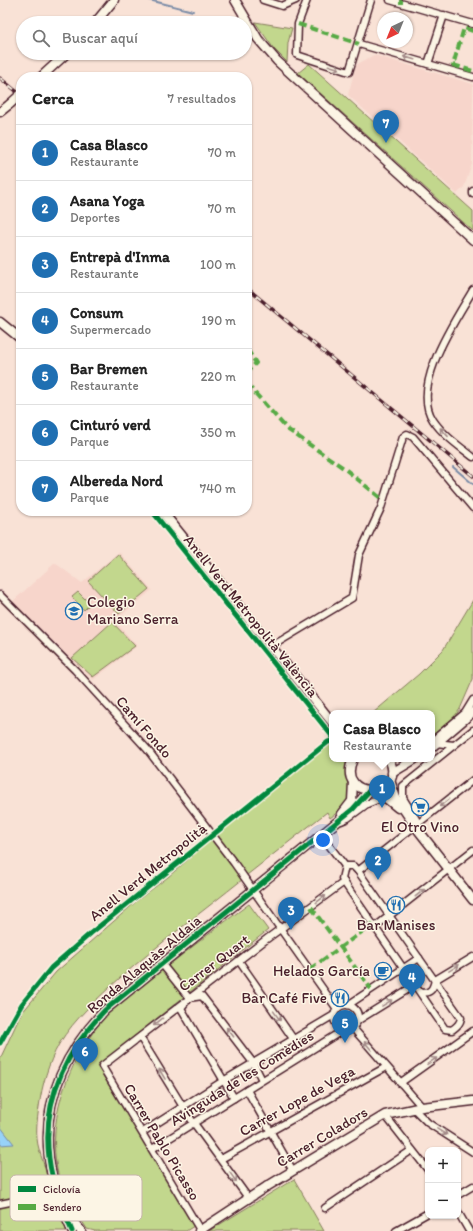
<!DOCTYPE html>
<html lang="es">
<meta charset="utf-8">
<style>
:root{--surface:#fff;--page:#f2f2f2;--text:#222;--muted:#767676;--line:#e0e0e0;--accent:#1f6fb2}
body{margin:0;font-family:Itim,sans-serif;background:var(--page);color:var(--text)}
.controls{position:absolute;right:12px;bottom:12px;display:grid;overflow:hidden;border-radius:8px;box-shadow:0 1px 3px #0004}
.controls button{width:36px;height:36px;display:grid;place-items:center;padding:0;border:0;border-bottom:1px solid var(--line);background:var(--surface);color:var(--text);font:20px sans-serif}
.compass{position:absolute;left:377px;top:12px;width:36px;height:36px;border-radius:50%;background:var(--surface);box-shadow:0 1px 3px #0004;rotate:223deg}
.you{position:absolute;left:323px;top:840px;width:14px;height:14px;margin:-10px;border:3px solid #fff;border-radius:50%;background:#1a73e8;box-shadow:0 0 0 6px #1a73e833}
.badge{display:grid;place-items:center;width:26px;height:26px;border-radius:50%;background:var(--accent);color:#fff;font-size:13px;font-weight:700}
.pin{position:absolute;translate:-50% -33px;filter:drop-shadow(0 1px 2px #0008)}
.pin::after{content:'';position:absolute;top:21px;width:14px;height:12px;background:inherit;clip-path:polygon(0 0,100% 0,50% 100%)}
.popup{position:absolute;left:329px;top:710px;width:106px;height:52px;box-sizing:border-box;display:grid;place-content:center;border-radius:8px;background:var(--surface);filter:drop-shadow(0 1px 3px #0005);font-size:13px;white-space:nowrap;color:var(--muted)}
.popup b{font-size:15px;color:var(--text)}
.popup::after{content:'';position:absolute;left:50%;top:100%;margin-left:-8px;border:8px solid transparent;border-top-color:var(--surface)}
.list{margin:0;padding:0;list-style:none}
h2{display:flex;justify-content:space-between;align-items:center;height:52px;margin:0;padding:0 16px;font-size:17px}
h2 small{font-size:13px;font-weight:400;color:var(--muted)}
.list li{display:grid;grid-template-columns:26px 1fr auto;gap:12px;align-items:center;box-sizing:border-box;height:56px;padding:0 16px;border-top:1px solid var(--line)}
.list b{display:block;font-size:15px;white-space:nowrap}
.list p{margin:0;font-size:13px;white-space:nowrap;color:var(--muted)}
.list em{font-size:13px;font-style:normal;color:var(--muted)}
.icon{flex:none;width:22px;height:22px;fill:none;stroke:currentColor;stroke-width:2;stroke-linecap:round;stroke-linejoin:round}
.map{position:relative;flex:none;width:473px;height:1231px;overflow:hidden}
.search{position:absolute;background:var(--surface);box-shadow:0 1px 3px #0004;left:16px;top:16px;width:236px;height:44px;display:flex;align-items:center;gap:10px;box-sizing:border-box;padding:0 14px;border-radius:22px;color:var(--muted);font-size:15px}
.panel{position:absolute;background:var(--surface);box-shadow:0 1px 3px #0004;left:16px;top:72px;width:236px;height:444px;border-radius:16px}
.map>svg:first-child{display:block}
.built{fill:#f7d5cb}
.green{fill:#c2d78d;stroke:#867b5c}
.water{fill:#97d2f8;stroke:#788aa6}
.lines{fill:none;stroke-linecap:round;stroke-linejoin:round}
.stream{stroke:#788aa6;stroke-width:2}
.street-casing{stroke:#4a1f2b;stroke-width:9}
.secondary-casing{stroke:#4a1f2b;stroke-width:11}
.street{stroke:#fcf5e5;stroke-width:6}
.secondary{stroke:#fcf5e5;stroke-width:8}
.rail-casing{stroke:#4a1f2b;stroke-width:3.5}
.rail{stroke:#fcf5e5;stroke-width:2;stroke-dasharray:6;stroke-linecap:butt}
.secondary-bridge-casing{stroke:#4a1f2b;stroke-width:11;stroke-linecap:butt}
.secondary-bridge{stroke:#fcf5e5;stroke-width:8}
.quiet{stroke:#57aa44;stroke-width:4;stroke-dasharray:8 4;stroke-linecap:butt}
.cycleway-casing{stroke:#fcf5e5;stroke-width:8}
.cycleway{stroke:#00873e;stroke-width:5}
.oneway{stroke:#a38a88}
.labels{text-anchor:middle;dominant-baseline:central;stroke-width:3;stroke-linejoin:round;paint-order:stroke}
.poi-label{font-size:15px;fill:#4a1f2b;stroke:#fcf5e5}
.street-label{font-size:15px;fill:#4a1f2b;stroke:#fcf5e5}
.key{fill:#fcf5e5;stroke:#c7b5ad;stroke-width:1}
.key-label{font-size:11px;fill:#4a1f2b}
</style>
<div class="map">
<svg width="473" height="1231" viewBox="0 0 473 1231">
<rect width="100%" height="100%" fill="#f9e2d6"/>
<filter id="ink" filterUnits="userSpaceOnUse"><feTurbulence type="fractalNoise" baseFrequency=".025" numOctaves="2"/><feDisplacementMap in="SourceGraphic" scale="8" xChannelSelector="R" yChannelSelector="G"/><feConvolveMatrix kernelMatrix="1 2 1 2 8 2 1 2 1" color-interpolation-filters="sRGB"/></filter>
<g filter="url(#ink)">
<g class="built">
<path d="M 374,55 L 473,84 L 472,164 L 464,187 L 457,194 L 348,95 L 356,65 Z"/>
<path d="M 119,552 L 152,590 L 115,621 L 137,646 L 93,680 L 12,602 L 55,563 L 82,583 Z"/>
</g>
<g class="green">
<path d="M 255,22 L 292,28 L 288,43 L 287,62 L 274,49 Z"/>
<path d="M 309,64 L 473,211 L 473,231 L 298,73 Z"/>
<path d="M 118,554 L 149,589 L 119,614 L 88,581 Z"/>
<path d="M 78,592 L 90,604 L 84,610 L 72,597 Z"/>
<path d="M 473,600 L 473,679 L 460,709 L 449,724 L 432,737 L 432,713 L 373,713 L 419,674 L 443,650 Z"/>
<path d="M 112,622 L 135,646 L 93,677 L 72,658 Z"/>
<path d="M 332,742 L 332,759 L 347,759 C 344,770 349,777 350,787 C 351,800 340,811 330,818 L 327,812 L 247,875 L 216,835 Z"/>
<path d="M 212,839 L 243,879 C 202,912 160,943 120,978 C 98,998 75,1018 59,1044 C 48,1064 42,1085 39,1107 C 37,1120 35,1136 39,1149 C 44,1167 49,1174 47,1193 L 0,1202 L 0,1059 L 21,1014 L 56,972 L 138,900 L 168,877 Z"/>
<path d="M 249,904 L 268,930 L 97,1066 L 152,1154 L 194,1226 L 186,1231 L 95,1231 L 87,1229 C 77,1213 66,1198 60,1181 C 42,1121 71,1053 112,1009 C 126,995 144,984 160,972 C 189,949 219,926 249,904 Z"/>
<path d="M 294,1179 L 324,1231 L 209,1231 Z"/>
<path d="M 48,1198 L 54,1204 L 67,1231 L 0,1231 L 0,1207 Z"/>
</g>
<path class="water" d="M 0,1126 L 14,1144 L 0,1145 Z"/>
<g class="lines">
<g class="stream">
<path d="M 149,0 L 193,11"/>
<path d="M 199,17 L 219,23"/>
<path d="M 453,467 L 473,484"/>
</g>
<defs>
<g id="street">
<path d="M 263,0 L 282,6 L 296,0"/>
<path d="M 307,0 L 298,24 L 297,55 L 349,72 L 371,0"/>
<path d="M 390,0 L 473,24"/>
<path d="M 359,44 L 473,77"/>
<path d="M 428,64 L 444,15"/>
<path d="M 473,191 L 473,194"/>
<path d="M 473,290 C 456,319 410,386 433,420 C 443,435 459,446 473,457"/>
<path d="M 0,595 L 75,670 L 147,749 L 234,863 L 337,1009"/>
<path d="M 272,646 L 352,598 L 359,555 L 381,508 L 403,437 L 407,434 L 413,437 L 473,508"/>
<path d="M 432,741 L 465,713 L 473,700"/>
<path d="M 436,743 L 454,745"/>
<path d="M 341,821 L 348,818 L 367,804 L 382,798 L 387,800"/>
<path d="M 415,826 L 416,819 L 403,798 L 403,786 L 473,730"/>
<path d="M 321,835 L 345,866"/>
<path d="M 345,866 L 353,866 L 358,871 L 461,1018 C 460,1024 457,1026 452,1030 L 445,1029 L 350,891 L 342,879 Z"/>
<path d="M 358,871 L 473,780"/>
<path d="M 375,927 L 473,850"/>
<path d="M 239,961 L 294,1040"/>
<path d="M 161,963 L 189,998"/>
<path d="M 421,993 C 431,993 433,989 435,980 L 473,957"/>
<path d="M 348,1005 L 419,958"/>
<circle cx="346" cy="1017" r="12"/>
<path d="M 357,1021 L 415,985"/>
<path d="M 352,1027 L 422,1107"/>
<path d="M 140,1037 L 188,1115 L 249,1199"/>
<path d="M 400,1083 L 473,1031"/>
<path d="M 247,1090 L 293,1171"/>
<path d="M 234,1098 L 181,1008 L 189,998 L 202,996 L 254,1064 L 262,1080"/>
<path d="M 414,1109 L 428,1123 L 473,1152"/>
<path d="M 385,1115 L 428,1170"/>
<path d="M 143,1132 L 223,1081 L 334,1015"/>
<path d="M 152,1149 L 345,1029"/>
<path d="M 221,1159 L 386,1067"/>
<path d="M 54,1183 L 44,1195 L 59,1198"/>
<path d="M 458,1195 L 473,1186"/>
<path d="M 0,1204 L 44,1195"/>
<path d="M 325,1208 L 412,1150"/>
<path d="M 458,1212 L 469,1231"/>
<path d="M 200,1230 L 102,1066 L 268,938 L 344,882"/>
<path d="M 396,1231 L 428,1213"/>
</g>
<g id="secondary">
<path d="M 235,0 L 258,39 L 277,61 L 473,240"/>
<path d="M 95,23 L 114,0"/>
<path d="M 41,77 L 67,53"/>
<path d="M 0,112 L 10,104"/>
<path d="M 0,322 L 21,339"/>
<path d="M 162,511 L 332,722"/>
<path d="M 432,747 L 473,712"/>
<path d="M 353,759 C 334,801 409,800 389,759"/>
<path d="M 392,773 L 415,759"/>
<path d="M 390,780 L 396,798 L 415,826 L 473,900"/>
<path d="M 377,791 L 398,808"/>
<path d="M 342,814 L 352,801 L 353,782"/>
<path d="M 69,1216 L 81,1231"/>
<path d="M 72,1231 C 62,1208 52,1184 49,1158 C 42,1101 66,1051 105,1010 L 353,809 L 369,791"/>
<path d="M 199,1231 L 266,1187 L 385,1115 L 422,1107 L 473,1101"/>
</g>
</defs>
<use href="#street" class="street-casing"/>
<use href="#secondary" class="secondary-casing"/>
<use href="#street" class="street"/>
<use href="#secondary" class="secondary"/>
<defs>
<g id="rail">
<path d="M 0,78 L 21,95"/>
<path d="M 247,288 L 473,476"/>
</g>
</defs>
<use href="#rail" class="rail-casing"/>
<use href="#rail" class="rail"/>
<defs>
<path id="secondary-bridge" d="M 10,104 L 21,94"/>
</defs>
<use href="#secondary-bridge" class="secondary-bridge-casing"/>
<use href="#secondary-bridge" class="secondary-bridge"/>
<g class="quiet">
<path d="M 401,0 L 401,4"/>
<path d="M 298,24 L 359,44"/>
<path d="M 473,31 L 464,28 L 453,65 L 473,71"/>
<path d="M 247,349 L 256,363 L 247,372"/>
<path d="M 247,384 L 287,429 L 345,469 L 383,500"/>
<path d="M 311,907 L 371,989"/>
<path d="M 310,969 L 373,924"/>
</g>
<defs>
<g id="cycleway">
<path d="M 152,511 L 332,736"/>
<path d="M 0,1043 L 22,1004 L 51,968 L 91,933 L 328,742 L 332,741"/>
<path d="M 72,1231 C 62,1208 52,1184 49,1158 C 42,1101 66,1051 105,1010 L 353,809 L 369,791"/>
</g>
</defs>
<use href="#cycleway" class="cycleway-casing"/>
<use href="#cycleway" class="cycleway"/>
</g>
<defs><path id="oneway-shaft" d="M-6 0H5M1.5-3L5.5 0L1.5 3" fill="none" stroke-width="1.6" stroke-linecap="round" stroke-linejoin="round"/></defs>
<g class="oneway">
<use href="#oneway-shaft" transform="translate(409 58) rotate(-164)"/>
<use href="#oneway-shaft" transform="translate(334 67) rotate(17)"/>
<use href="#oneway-shaft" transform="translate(444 432) rotate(-133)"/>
<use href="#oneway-shaft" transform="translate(444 803) rotate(141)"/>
<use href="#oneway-shaft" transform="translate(420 893) rotate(-38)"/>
<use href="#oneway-shaft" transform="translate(321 899) rotate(-37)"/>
<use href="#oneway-shaft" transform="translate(454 968) rotate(-31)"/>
<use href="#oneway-shaft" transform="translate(387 1003) rotate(-32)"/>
<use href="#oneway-shaft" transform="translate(277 1016) rotate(55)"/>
<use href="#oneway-shaft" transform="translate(158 1022) rotate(141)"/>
<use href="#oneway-shaft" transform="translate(230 1032) rotate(-127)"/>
<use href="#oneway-shaft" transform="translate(368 1046) rotate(-130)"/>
<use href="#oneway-shaft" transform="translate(432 1061) rotate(-34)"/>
<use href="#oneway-shaft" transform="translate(162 1074) rotate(-121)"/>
<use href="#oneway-shaft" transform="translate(442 1132) rotate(31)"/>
<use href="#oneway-shaft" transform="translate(233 1177) rotate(55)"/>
</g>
</g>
<defs>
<symbol id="school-ring" viewBox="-11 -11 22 22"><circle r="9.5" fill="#fcf5e5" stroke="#1f6fb2" stroke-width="1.5"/><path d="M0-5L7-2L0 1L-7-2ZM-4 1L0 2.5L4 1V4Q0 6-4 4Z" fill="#1f6fb2"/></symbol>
<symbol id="supermarket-ring" viewBox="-11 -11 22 22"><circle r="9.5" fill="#fcf5e5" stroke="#1f6fb2" stroke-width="1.5"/><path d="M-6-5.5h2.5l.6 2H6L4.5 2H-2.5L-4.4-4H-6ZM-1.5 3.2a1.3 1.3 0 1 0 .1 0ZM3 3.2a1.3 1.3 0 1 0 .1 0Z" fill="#1f6fb2"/></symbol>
<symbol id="restaurant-ring" viewBox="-11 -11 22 22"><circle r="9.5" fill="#fcf5e5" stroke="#1f6fb2" stroke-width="1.5"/><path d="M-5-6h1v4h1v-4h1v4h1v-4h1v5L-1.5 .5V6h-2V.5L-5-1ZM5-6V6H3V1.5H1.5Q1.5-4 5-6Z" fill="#1f6fb2"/></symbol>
<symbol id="cafe-ring" viewBox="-11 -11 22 22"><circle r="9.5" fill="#fcf5e5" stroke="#1f6fb2" stroke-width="1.5"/><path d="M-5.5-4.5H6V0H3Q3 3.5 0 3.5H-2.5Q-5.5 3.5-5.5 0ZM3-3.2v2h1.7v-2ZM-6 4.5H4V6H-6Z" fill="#1f6fb2"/></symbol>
</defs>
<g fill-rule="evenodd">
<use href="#school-ring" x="64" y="601" width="20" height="20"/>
<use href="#supermarket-ring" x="410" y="797" width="20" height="20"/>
<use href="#restaurant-ring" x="386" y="895" width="20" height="20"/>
<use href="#cafe-ring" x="373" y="961" width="20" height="20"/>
<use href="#restaurant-ring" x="330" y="988" width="20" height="20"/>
</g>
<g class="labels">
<g class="poi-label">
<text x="87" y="602" text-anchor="start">Colegio<tspan x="87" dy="17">Mariano Serra</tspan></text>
<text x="420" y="827">El Otro Vino</text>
<text x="396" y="925">Bar Manises</text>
<text x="370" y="971" text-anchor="end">Helados García</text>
<text x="327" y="998" text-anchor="end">Bar Café Five</text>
</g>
<g class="street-label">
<text transform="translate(251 616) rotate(51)">Anell Verd Metropolità València</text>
<text transform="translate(144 727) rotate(49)">Camí Fondo</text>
<text transform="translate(148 872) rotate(-39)">Anell Verd Metropolità</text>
<text transform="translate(214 963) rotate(-37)">Carrer Quart</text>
<text transform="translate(144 964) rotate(-40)">Ronda Alaquàs-Aldaia</text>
<text transform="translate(242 1078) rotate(-32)">Avinguda de les Comèdies</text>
<text transform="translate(297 1101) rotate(-29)">Carrer Lope de Vega</text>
<text transform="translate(322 1137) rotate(-31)">Carrer Coladors</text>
<text transform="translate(162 1142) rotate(59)">Carrer Pablo Picasso</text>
</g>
</g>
<rect x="10" y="1175" width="132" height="46" rx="6" class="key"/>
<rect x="18" y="1186" width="18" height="6" fill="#00873e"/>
<rect x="18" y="1204" width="18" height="6" fill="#57aa44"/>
<g class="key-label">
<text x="43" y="1193">Ciclovía</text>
<text x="43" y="1211">Sendero</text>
</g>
</svg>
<div class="controls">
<button>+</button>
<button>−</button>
</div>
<svg class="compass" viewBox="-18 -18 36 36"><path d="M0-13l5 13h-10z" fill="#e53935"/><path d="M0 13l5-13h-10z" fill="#767676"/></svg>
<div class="you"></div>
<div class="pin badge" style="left:382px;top:808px">1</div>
<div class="popup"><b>Casa Blasco</b>Restaurante</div>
<div class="pin badge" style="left:378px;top:880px">2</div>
<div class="pin badge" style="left:291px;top:930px">3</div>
<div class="pin badge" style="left:412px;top:997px">4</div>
<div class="pin badge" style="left:345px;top:1043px">5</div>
<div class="pin badge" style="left:85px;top:1071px">6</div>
<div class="pin badge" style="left:386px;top:143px">7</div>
<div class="search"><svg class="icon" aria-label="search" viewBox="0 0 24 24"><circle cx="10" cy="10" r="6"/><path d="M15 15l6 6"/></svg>Buscar aquí</div>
<section class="panel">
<h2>Cerca<small>7 resultados</small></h2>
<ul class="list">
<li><span class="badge">1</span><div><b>Casa Blasco</b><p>Restaurante</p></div><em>70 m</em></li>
<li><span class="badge">2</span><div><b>Asana Yoga</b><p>Deportes</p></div><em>70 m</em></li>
<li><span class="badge">3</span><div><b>Entrepà d'Inma</b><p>Restaurante</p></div><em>100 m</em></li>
<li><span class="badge">4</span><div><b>Consum</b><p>Supermercado</p></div><em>190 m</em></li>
<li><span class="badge">5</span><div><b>Bar Bremen</b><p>Restaurante</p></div><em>220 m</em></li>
<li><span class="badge">6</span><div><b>Cinturó verd</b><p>Parque</p></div><em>350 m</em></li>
<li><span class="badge">7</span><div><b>Albereda Nord</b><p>Parque</p></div><em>740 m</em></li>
</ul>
</section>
</div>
